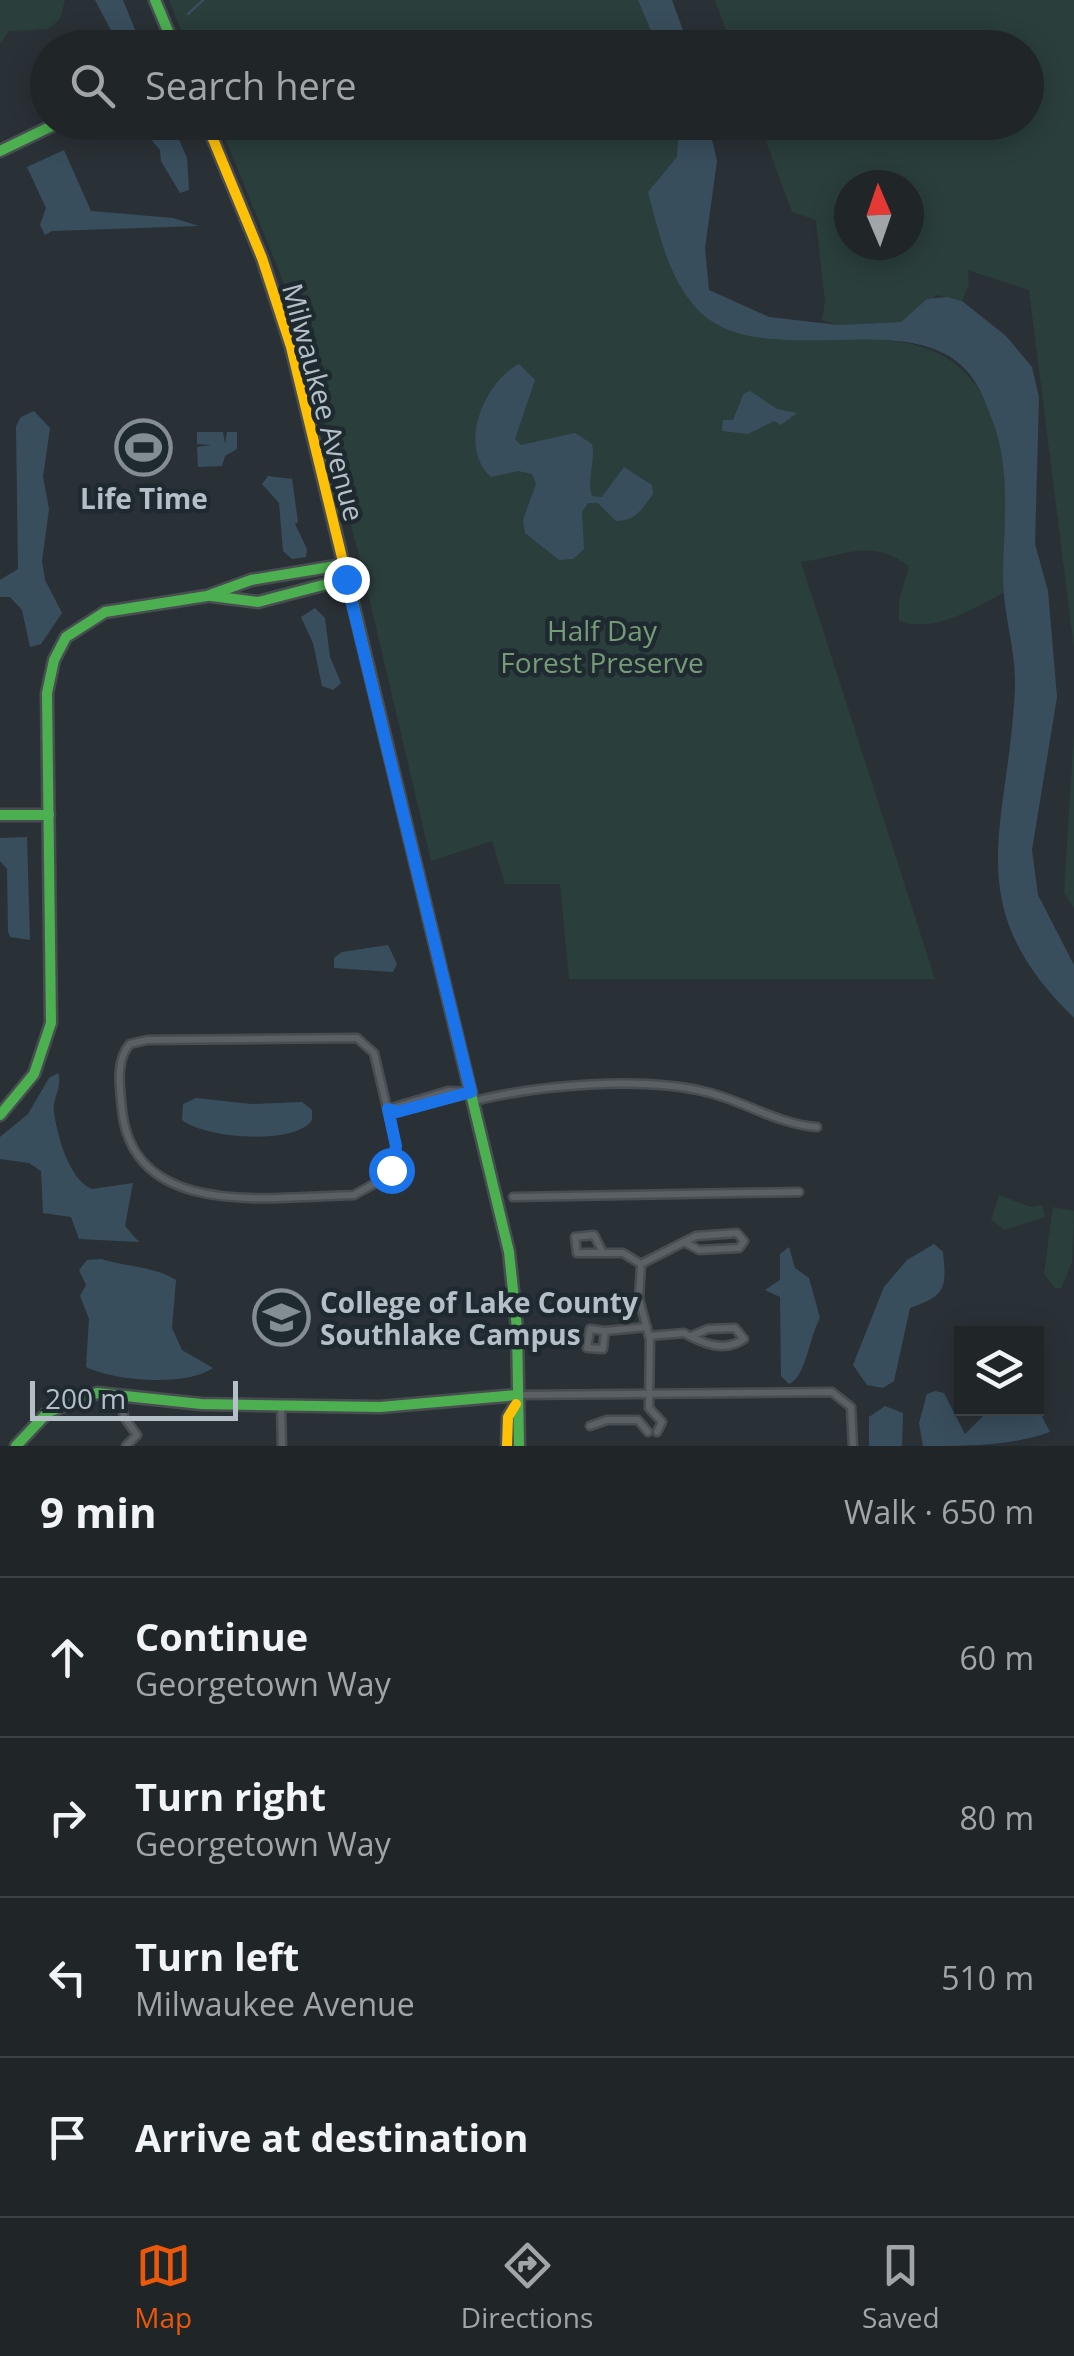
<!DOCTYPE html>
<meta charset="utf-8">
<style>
:root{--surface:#202528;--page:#282d30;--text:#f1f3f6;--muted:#a2a5a8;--line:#3d4245;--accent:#ea580c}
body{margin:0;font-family:"Open Sans",sans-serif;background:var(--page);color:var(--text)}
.controls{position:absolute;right:30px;bottom:30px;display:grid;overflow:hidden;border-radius:0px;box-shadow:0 5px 25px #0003}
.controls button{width:90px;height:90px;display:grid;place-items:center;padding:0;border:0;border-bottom:2px solid var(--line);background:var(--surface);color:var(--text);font:50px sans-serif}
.compass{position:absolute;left:834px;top:170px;width:90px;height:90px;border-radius:50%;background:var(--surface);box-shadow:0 5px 25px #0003;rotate:358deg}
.scale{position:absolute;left:30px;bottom:25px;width:208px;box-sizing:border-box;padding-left:10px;border:5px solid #b5bfc7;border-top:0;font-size:28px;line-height:35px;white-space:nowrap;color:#b5bfc7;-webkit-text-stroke:8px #1e2930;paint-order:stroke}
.stop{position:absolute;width:30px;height:30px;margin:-22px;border:8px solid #1a73e8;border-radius:50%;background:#fff}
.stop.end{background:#1a73e8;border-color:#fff;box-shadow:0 2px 10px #0008}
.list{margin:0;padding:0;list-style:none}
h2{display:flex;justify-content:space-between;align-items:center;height:130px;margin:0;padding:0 40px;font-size:42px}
h2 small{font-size:32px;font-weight:400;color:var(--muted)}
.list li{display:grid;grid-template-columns:65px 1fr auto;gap:30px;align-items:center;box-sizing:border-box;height:160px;padding:0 40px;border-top:2px solid var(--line)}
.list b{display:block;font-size:38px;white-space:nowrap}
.list p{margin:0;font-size:32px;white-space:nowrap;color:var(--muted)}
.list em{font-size:32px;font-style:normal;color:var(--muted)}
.icon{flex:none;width:55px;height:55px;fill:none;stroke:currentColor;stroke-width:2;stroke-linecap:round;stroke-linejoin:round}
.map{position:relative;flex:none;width:1074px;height:1446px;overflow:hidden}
.search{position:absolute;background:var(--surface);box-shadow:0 5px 25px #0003;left:30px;right:30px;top:30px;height:110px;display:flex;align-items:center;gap:25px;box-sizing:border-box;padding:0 35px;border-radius:55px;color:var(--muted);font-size:38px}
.sheet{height:770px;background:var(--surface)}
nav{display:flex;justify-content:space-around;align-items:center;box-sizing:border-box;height:140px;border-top:2px solid var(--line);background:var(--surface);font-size:28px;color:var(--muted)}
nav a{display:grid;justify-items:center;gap:5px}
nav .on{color:var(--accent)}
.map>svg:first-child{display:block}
.green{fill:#2a3e3c;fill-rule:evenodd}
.water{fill:#394e5d}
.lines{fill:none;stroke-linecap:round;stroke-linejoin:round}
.stream{stroke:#394e5d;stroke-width:2.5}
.street-casing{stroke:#484d51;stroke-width:11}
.fast-casing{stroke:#484d51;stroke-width:15}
.slow-casing{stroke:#484d51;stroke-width:15}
.street{stroke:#5a6064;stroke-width:6}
.fast{stroke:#4caf50;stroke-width:10}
.slow{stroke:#ffc107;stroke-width:10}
.route{stroke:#1a73e8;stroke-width:12}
.labels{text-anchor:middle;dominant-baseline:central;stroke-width:9;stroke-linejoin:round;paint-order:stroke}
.street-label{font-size:28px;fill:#b5bfc7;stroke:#1e2930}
.poi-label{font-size:28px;font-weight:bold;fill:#b5bfc7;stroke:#1e2930}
.park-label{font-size:28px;fill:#759b77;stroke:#1e2930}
</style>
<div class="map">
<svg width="1074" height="1446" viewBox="0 0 1074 1446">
<rect width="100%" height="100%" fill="#2a3136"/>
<g class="green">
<path d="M 0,0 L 65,0 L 60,19 L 48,29 L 9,31 L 0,44 Z"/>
<path d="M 169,0 L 648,0 L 668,47 L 188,47 Z"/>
<path d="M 715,0 L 1074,0 L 1074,648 L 1029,290 L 968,270 L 969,284 L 962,301 L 937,295 L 901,322 L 838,325 L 822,320 L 825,302 L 816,220 L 792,212 L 759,123 L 1026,122 L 1026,48 L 732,47 ZM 849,185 L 909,185 L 909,245 L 849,245 Z"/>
<path d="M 219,123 L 690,123 C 690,150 684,256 691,274 C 745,412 943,259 995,426 C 1012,480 1004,538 1003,593 C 974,608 933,634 899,621 L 899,601 L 909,566 C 867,537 846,557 801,562 L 935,979 L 569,979 L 560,884 L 505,884 L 492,841 L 431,861 L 359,555 L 288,293 Z"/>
<path d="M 1074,733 L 1074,908 L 1064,893 Z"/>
<path d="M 999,1195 L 1031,1207 L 1042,1205 L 1045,1217 L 1005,1230 L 991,1220 Z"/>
<path d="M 1053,1207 L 1074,1211 L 1072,1262 L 1061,1288 L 1055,1288 L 1044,1274 Z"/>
</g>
<g class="water">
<path d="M 95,0 L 123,0 L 142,47 L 111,47 L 114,36 Z"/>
<path d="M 638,0 L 672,0 L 689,47 L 658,47 Z"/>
<path d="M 137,123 L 172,123 L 187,158 L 189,190 L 180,193 L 161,161 L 160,150 Z"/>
<path d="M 679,123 L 708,123 L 717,161 L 705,248 L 709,290 L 769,317 L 838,325 L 901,322 L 927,299 L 947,297 L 962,301 L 1006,336 L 1032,367 L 1039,397 L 1035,544 L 1048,591 L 1057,697 L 1032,850 L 1038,895 L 1074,965 L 1074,1018 C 955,903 1010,826 1015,686 C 1016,648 1002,611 1003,573 C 1004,524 1011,470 993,422 C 986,404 979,383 965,369 C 907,306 760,374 698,310 C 668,278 659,233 648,192 L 677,157 Z"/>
<path d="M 64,150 L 91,211 L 173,218 L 199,226 L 52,231 L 45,235 L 40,225 L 46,208 L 27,167 Z"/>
<path d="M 519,364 L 535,380 L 515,439 L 521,445 L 575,433 L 592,444 C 596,461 586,481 592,496 L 602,497 L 624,467 L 652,485 L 653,494 C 642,509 636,521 616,521 L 598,503 L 588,503 L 582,512 L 584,549 L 573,559 L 559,560 L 525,533 L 523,520 L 536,484 L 532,474 L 518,471 L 491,477 C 457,447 484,382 519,364 Z"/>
<path d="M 750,391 L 777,409 L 797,413 L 781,425 L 774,421 L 748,434 L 722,431 L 723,420 L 733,420 L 744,393 Z"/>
<path d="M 34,411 L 50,428 L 43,477 L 49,509 L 42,561 L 45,580 L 62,613 L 41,644 L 30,647 L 22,610 L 10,597 L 0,597 L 0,580 L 18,569 L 16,426 L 21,417 Z"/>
<path d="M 197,432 L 223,432 L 225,444 L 227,432 L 237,432 L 237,449 L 225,456 L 222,466 L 198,467 L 197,447 L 211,445 L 197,444 Z"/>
<path d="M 268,476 L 292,479 L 298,522 L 295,524 L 307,549 L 306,557 L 292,559 L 283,551 L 279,503 L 262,484 Z"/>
<path d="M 315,608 L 325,618 L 330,657 L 341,683 L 333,690 L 322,686 L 313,643 L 301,617 Z"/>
<path d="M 27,837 L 30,940 L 10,937 L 8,931 L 7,869 L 0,861 L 0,838 Z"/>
<path d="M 388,945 L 397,964 L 393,972 L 334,968 L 334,958 L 342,952 Z"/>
<path d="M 58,1073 C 63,1087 52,1098 54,1112 C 57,1135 69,1180 92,1189 L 133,1183 L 125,1226 L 139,1242 L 79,1239 L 71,1217 L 43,1213 L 41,1171 L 29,1163 L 0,1159 L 0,1137 L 28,1114 L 49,1078 Z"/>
<path d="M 196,1098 L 251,1104 L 302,1102 L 312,1110 L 312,1120 C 295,1146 204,1138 182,1120 L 183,1104 Z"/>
<path d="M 934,1244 L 943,1252 C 947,1290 945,1295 910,1308 L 894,1381 L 883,1388 L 867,1385 L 853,1365 L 884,1287 L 907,1260 Z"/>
<path d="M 789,1247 L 795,1268 L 809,1278 L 820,1318 C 809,1337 806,1377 789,1384 L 781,1376 L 780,1297 L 765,1290 L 780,1280 L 780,1254 Z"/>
<path d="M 101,1259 C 127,1267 153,1266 176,1280 L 172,1328 L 182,1350 L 213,1368 C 185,1387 115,1381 86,1367 L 89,1319 L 80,1296 L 86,1285 L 79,1270 L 87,1260 Z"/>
<path d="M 935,1391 L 944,1393 L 965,1434 L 990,1409 L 1037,1407 L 1050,1432 C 1012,1446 964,1446 923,1446 L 919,1423 L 927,1394 Z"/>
<path d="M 885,1406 L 903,1413 L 902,1446 L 869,1446 L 869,1417 Z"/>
</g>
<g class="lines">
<path class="stream" d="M 188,14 L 203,0"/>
<defs>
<g id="street">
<path d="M 357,1038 L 374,1053 L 396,1146 L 395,1161 L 383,1179 L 354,1195 C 275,1196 134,1222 122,1110 C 120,1089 115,1060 130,1044 L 147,1040 Z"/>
<path d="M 474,1101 C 539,1085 641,1076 706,1092 C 745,1101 776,1124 817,1127"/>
<path d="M 388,1109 L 448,1091 L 470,1092"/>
<path d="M 388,1109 L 397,1112 L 465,1094"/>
<path d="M 513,1197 L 799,1192"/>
<path d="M 603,1253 L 594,1235 L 575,1237 L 577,1253 L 623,1253 L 641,1264"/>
<path d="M 641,1264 L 684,1242 L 699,1250 L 739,1248 L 744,1241 L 737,1233 L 696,1236 L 684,1242"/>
<path d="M 641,1264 L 639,1299 L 650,1340 L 649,1408 L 662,1422 L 657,1432"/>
<path d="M 605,1331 L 590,1329 L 587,1348 L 603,1349 L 605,1331 L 647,1327"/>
<path d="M 649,1336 L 684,1333 C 702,1343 724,1353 744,1339 L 735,1328 L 708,1329 L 691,1336"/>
<path d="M 518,1395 L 832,1392 L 851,1407 L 853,1446"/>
<path d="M 120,1396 L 124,1417 L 137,1435 L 126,1446"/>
<path d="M 281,1405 L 282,1446"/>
<path d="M 590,1426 L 607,1420 L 638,1420 L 648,1432"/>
</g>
<g id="fast">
<path d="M 155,0 L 175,48"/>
<path d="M 0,151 L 60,122"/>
<path d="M 351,595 L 509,1252 L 517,1328 L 519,1446"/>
<path d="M 211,596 L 258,602 L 346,579"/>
<path d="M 0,815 L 49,815"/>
<path d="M 0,1115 L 34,1074 L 51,1023 L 47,693 L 54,660 L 66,637 L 105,612 L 207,596 L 251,580 L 342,565"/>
<path d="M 16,1446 L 48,1412 L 97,1393 L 201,1404 L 380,1407 L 517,1395"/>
</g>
<g id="slow">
<path d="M 206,122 L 262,258 L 291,347 L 351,595"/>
<path d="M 507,1446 L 508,1417 L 516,1404"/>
</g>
</defs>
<use href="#street" class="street-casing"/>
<use href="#fast" class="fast-casing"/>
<use href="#slow" class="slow-casing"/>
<use href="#street" class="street"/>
<use href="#fast" class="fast"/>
<use href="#slow" class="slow"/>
</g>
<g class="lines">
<path class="route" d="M 346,579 L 471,1092 L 397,1112 L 388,1109 L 396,1146 L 391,1170"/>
</g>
<defs>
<symbol id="stadium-ring" viewBox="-11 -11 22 22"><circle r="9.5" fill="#1e2930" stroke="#848d94" stroke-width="1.5"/><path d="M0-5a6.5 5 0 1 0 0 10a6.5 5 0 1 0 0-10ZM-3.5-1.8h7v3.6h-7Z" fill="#848d94"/></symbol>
<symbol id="university-ring" viewBox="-11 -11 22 22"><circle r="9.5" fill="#1e2930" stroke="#848d94" stroke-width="1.5"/><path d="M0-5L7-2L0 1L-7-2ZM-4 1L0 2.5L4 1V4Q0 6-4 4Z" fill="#848d94"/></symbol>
</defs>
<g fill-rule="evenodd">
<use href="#stadium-ring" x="112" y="416" width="63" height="63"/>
<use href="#university-ring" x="250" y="1286" width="63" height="63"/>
</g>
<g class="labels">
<g class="street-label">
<text transform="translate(324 402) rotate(75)">Milwaukee Avenue</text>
</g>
<g class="poi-label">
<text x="144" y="498">Life Time</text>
<text x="320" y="1302" text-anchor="start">College of Lake County<tspan x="320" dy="32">Southlake Campus</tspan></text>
</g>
<g class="park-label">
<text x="602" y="630">Half Day<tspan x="602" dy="32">Forest Preserve</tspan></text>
</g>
</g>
</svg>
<div class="controls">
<button><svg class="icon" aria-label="layers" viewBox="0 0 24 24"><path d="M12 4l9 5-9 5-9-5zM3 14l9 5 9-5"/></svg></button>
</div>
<svg class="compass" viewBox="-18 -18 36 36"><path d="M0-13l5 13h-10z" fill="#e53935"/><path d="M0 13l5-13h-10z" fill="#a2a5a8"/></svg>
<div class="scale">200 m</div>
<div class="stop" style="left:391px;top:1170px"></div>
<div class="stop end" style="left:346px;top:579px"></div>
<div class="search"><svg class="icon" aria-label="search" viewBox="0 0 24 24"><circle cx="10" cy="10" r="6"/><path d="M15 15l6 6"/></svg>Search here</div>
</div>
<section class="sheet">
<h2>9 min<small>Walk · 650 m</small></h2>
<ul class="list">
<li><svg class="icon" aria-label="ahead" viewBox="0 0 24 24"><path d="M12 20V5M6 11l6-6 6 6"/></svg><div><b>Continue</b><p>Georgetown Way</p></div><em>60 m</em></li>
<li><svg class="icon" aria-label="right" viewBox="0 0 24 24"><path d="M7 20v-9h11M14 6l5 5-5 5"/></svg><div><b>Turn right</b><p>Georgetown Way</p></div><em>80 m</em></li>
<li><svg class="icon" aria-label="left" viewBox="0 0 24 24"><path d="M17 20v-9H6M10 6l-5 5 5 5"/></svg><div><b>Turn left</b><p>Milwaukee Avenue</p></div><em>510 m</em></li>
<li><svg class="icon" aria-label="arrive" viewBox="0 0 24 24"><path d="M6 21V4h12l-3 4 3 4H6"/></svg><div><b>Arrive at destination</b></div></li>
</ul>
</section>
<nav>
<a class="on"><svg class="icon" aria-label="map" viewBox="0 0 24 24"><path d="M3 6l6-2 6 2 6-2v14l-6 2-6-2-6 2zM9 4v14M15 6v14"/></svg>Map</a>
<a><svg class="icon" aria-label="directions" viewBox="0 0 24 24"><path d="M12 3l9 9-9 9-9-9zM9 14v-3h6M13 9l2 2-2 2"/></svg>Directions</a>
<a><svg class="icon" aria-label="saved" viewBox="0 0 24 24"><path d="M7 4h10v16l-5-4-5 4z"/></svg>Saved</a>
</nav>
